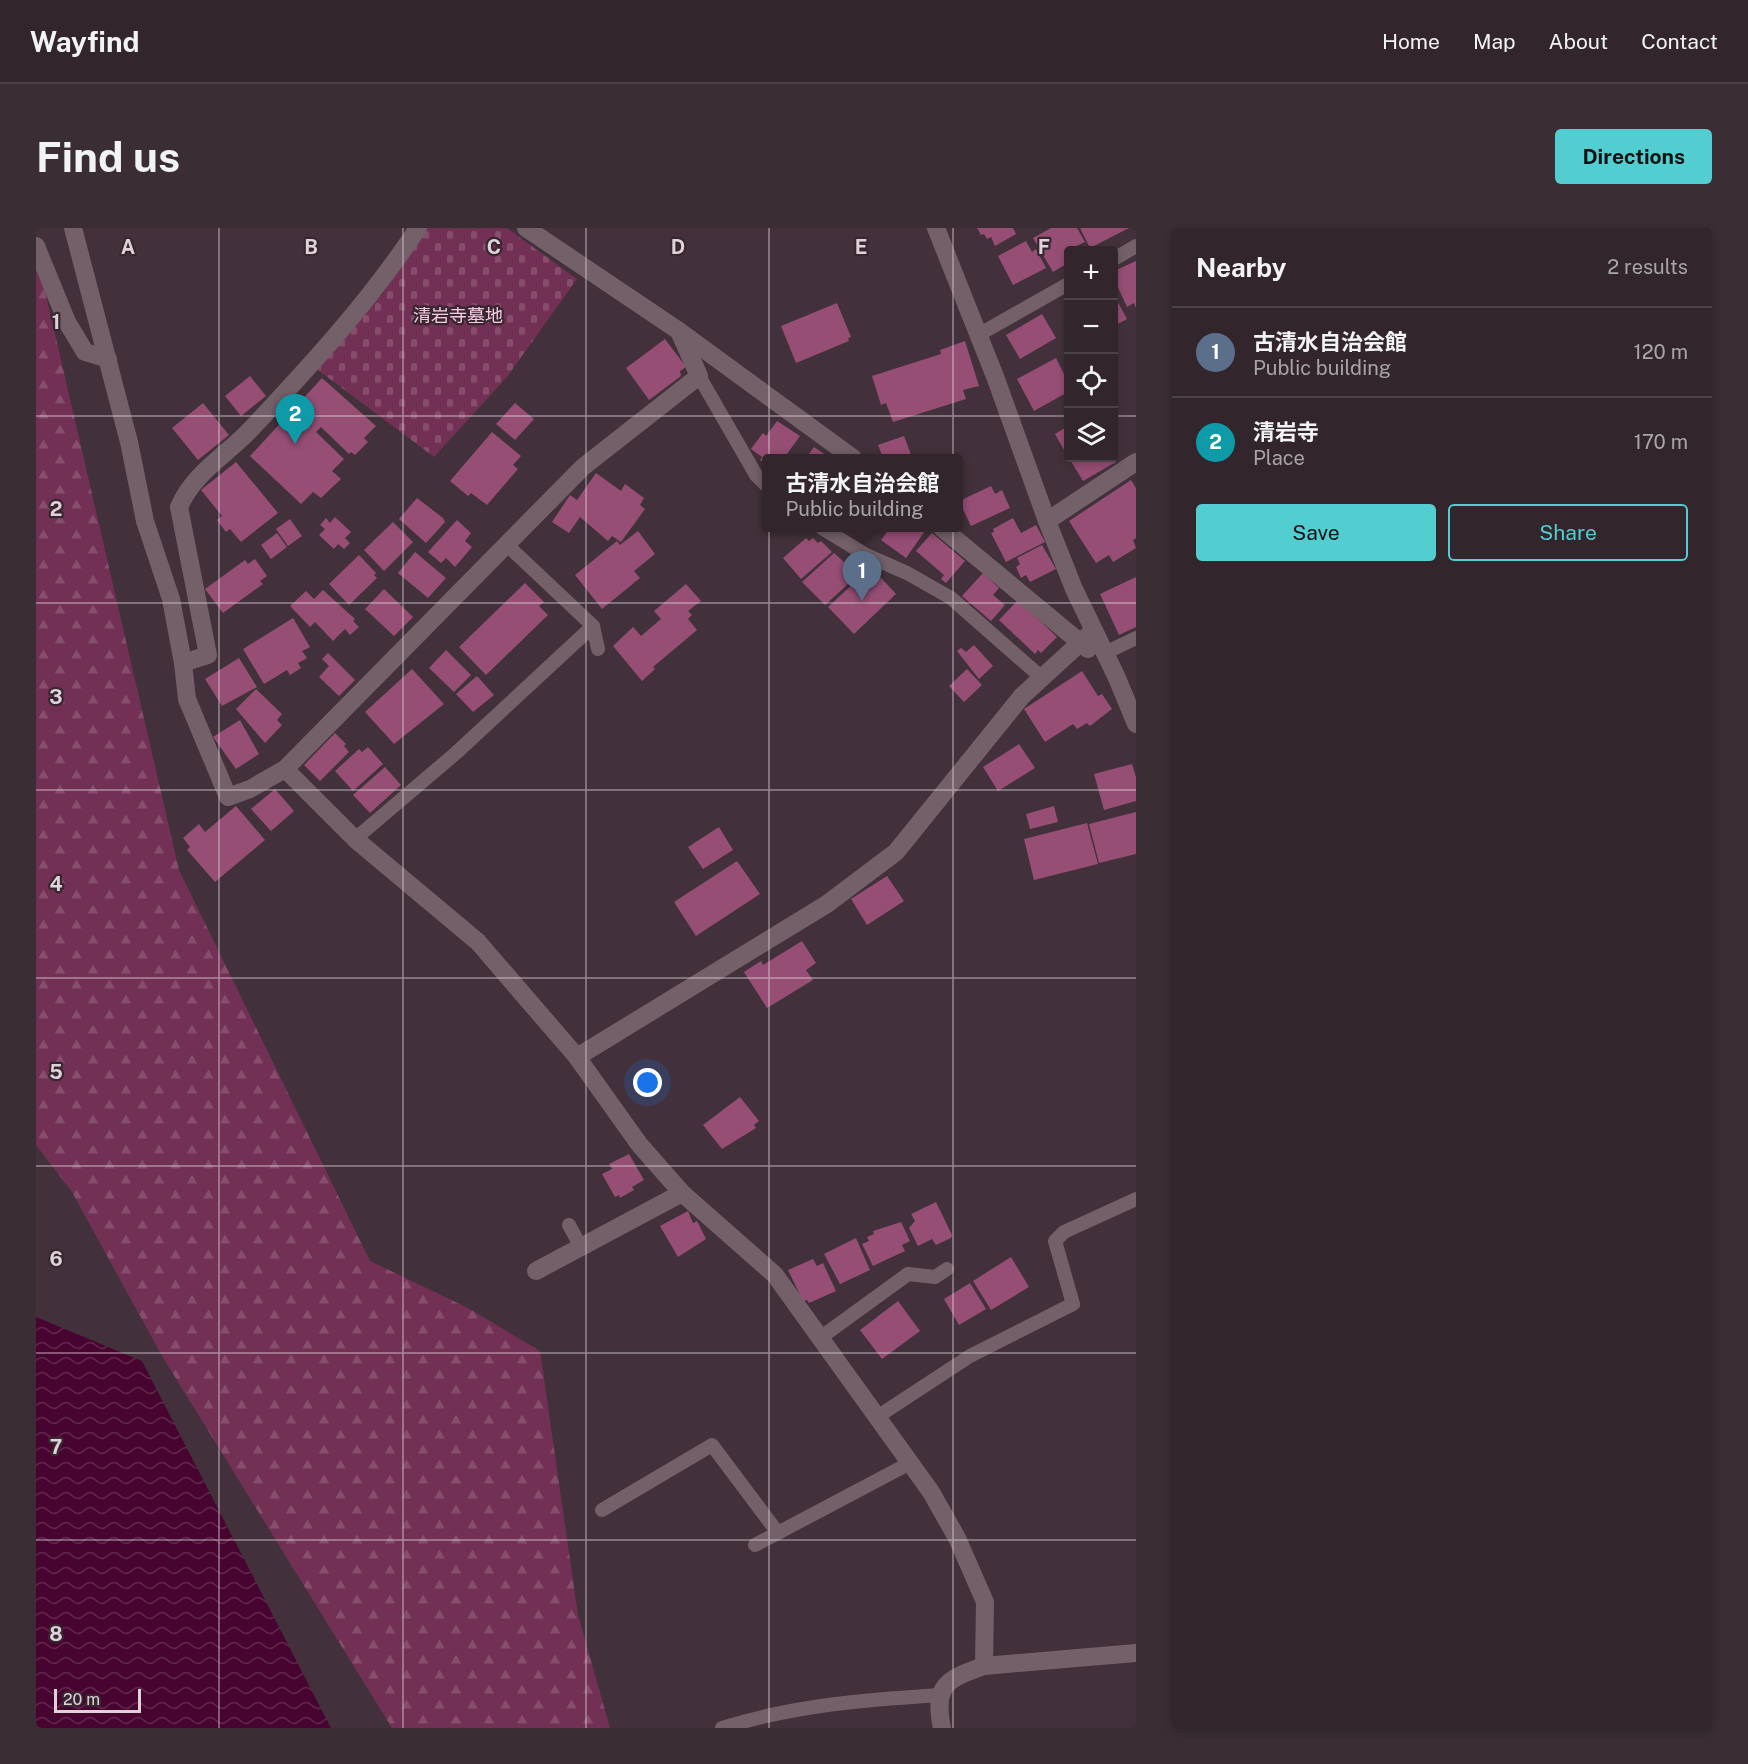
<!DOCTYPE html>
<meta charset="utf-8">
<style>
:root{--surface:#32252c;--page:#3a2d34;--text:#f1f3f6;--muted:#a8a5a9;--line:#4d4248;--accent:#52cdd0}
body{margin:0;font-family:"Public Sans","Noto Sans JP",sans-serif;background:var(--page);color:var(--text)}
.controls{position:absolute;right:18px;top:18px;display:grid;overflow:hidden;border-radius:6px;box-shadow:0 3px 9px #0003}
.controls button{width:54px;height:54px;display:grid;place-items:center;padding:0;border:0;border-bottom:2px solid var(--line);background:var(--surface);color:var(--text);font:30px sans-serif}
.scale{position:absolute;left:18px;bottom:15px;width:87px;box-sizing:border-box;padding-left:6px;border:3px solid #ded3d8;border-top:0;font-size:16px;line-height:21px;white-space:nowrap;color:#ded3d8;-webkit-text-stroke:4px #382730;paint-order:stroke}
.you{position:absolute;left:612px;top:855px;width:21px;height:21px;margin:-15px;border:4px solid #fff;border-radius:50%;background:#1a73e8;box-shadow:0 0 0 9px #1a73e833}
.badge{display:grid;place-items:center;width:39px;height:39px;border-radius:50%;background:var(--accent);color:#fff;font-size:20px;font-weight:700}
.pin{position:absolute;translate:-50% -50px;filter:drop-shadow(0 2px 3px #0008)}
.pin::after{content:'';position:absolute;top:32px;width:21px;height:18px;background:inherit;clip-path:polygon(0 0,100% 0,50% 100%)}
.popup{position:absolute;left:726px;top:226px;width:201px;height:78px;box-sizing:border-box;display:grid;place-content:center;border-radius:6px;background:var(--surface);filter:drop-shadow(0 2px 4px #0005);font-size:20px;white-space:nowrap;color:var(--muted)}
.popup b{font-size:22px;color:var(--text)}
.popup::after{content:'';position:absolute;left:50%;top:100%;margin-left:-12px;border:12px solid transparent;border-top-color:var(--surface)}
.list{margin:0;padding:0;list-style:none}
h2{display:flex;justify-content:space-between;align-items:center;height:78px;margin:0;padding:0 24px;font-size:26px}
h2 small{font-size:20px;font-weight:400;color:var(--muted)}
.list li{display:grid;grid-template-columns:39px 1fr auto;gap:18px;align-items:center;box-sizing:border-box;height:90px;padding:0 24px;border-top:2px solid var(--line)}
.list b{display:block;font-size:22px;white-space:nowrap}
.list p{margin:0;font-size:20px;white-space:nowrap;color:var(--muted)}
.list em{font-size:20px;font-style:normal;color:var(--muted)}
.actions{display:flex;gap:12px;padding:18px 24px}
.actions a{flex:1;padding:14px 0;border:2px solid var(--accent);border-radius:6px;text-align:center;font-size:21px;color:var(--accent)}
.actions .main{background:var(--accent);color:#111}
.icon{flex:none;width:33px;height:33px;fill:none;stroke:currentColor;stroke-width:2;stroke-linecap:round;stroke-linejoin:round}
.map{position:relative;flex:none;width:1100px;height:1500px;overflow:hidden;border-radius:6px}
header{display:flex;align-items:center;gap:36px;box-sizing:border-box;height:84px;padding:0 30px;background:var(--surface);border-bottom:2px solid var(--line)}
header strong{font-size:28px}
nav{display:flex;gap:33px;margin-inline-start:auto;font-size:21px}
.intro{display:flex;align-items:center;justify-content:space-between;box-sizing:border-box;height:144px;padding:0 36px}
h1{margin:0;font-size:42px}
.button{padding:15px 27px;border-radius:6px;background:var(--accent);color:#111;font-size:21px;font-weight:700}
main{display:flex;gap:36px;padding:0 36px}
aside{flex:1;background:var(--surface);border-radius:6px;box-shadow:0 3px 9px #0003}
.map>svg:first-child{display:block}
.forest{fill:url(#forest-firs)}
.cemetery{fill:url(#cemetery-stones)}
.water{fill:url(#water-waves)}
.building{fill:#964e75}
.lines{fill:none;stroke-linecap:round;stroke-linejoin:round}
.lane{stroke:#736069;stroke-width:14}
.street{stroke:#736069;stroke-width:18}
.grid{fill:none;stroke:#ded3d8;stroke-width:1.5;stroke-opacity:0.55}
.labels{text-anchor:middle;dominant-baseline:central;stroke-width:4.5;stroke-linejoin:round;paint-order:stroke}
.park-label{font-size:18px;fill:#f7cce0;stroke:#382730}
.grid-label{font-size:20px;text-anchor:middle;font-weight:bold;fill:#ded3d8;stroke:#382730;stroke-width:4.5;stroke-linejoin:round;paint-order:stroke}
</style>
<header>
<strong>Wayfind</strong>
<nav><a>Home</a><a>Map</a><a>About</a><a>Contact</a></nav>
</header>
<div class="intro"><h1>Find us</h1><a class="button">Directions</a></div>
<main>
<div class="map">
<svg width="1100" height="1500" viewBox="0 0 1100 1500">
<defs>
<pattern id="forest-firs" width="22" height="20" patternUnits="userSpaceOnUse" patternTransform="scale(1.5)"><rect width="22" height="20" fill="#723055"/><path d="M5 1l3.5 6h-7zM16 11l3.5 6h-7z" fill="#864d6d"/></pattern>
<pattern id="cemetery-stones" width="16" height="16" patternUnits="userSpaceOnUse" patternTransform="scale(1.5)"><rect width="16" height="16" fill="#723055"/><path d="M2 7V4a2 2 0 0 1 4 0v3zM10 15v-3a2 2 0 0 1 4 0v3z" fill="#864d6d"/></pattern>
<pattern id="water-waves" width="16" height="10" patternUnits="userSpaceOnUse" patternTransform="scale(1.5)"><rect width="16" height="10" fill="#480430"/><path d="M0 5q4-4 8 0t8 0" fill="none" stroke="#62284d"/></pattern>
</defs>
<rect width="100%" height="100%" fill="#42313a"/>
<path class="forest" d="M 0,24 L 143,642 L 334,1033 L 432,1080 L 504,1123 L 542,1387 L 574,1500 L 356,1500 L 126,1128 L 36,964 L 0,917 Z"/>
<path class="cemetery" d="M 391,0 L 471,0 L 541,51 L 471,149 L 398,229 L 282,142 L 341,68 L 345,68 Z"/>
<path class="water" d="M 0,1089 L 106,1133 L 295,1500 L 0,1500 Z"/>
<g class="building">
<path d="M 941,0 L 977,0 L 980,6 L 959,18 L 955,9 L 951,11 L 948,6 L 945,7 Z"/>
<path d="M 1015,0 L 1041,0 L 1049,14 L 1032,22 L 1032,35 L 1017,44 L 997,10 Z"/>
<path d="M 1044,0 L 1093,0 L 1054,20 Z"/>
<path d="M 990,13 L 996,24 L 1000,21 L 1010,40 L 977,57 L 962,28 Z"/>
<path d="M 1100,33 L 1100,80 L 1098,75 L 1091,79 L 1078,51 L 1078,43 Z"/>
<path d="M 1078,67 L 1091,91 L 1078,98 Z"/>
<path d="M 801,75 L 815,109 L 812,110 L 813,113 L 760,135 L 745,98 Z"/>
<path d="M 1006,86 L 1020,110 L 984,131 L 970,107 Z"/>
<path d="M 629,111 L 650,139 L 644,143 L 645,148 L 613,172 L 590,140 Z"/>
<path d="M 929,113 L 943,158 L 927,162 L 930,171 L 857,194 L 850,175 L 845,177 L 836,148 L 905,126 L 904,122 Z"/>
<path d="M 1020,130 L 1032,154 L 1032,164 L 998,183 L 981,151 Z"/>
<path d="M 214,148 L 230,168 L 205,188 L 189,168 Z"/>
<path d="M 286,150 L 340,198 L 328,210 L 332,214 L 319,227 L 315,224 L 313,226 L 285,199 L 280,204 L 308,231 L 296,243 L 305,251 L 285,270 L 277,264 L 265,276 L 214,228 Z"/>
<path d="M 167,175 L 193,207 L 162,232 L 136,200 Z"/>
<path d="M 479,175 L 498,191 L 479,212 L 460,196 Z"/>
<path d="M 741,193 L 764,208 L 748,230 L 730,230 L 730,236 L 724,232 L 726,229 L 715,221 L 727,205 L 730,208 Z"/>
<path d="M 1032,198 L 1032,229 L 1019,206 Z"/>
<path d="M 456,204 L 485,228 L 477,237 L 482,241 L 451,277 L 435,265 L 432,268 L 414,253 Z"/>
<path d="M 868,208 L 876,229 L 847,230 L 842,217 Z"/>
<path d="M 778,219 L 794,230 L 770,230 Z"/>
<path d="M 1033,230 L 1077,230 L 1080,234 L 1047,253 Z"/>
<path d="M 200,234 L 242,285 L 205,314 L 194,301 L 190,304 L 181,292 L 186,288 L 165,262 Z"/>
<path d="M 560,245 L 585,263 L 589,256 L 608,270 L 604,277 L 609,281 L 585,314 L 576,308 L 572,313 L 544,289 L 533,305 L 516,294 L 534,267 L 541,272 Z"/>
<path d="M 1095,252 L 1100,260 L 1100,310 L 1097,312 L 1100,320 L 1077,334 L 1073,327 L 1060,335 L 1033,293 Z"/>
<path d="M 955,258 L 959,266 L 966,262 L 974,280 L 935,298 L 923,273 Z"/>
<path d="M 381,270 L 407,290 L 409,294 L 390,315 L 363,291 Z"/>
<path d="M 299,289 L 315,304 L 309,310 L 314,315 L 308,321 L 302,316 L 298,321 L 283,307 L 289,301 L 284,297 L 290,290 L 294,295 Z"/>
<path d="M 977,290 L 985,305 L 1000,297 L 1009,314 L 970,334 L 955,305 L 958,304 L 957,301 Z"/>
<path d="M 254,291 L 266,308 L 252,318 L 240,301 Z"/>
<path d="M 421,292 L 435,305 L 429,313 L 436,319 L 419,339 L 410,330 L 405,335 L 392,324 Z"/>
<path d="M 357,294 L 377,314 L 348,343 L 328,322 Z"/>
<path d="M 812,300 L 838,300 L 830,312 Z"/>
<path d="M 854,300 L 884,300 L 889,303 L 870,330 L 845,312 Z"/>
<path d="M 602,303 L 619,326 L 598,343 L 604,350 L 566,381 L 539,347 L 581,313 L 584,317 Z"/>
<path d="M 241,305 L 251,319 L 235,331 L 225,317 Z"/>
<path d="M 896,305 L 929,333 L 910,355 L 905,351 L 908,347 L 880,323 Z"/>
<path d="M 770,310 L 773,313 L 777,310 L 782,315 L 785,313 L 796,324 L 765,351 L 747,330 Z"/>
<path d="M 1006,317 L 1020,341 L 994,354 L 990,347 L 985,350 L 980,339 L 984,336 L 981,330 Z"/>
<path d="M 379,324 L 410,350 L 392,370 L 362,345 Z"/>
<path d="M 798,325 L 822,347 L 789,377 L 766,354 Z"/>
<path d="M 323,327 L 340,345 L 338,347 L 341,350 L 313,377 L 293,356 Z"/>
<path d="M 219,331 L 231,348 L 224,353 L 227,356 L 187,385 L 169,361 L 209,332 L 212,336 Z"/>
<path d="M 835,339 L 860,366 L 818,406 L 792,379 Z"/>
<path d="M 947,345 L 963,360 L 957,367 L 969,377 L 955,393 L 926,368 Z"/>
<path d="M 1100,349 L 1100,399 L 1083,407 L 1064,366 Z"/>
<path d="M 489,355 L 508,374 L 503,378 L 512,387 L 450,447 L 423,419 Z"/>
<path d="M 650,356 L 665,373 L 652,383 L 656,387 L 652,391 L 661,402 L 617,439 L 619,441 L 606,453 L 577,418 L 597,399 L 605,408 L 625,391 L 618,383 Z"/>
<path d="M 348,361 L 377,389 L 358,408 L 329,381 Z"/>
<path d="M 287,362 L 319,391 L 317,393 L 323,399 L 314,407 L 309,401 L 297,413 L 279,394 L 274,399 L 254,378 L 270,363 L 278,371 Z"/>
<path d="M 982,372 L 1021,409 L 1005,425 L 1002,422 L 999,426 L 963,392 Z"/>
<path d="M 257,390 L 274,419 L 266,423 L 271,430 L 262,435 L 265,440 L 254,447 L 251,442 L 228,456 L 207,421 Z"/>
<path d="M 938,417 L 957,438 L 943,451 L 921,423 L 925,420 L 930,424 Z"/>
<path d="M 410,422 L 435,447 L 418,464 L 393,440 Z"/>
<path d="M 292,425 L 319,452 L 303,468 L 283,449 L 293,438 L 286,431 Z"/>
<path d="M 203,430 L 221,459 L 186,478 L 169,451 Z"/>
<path d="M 376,441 L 408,476 L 358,516 L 329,484 Z"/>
<path d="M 931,441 L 946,457 L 928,474 L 913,458 Z"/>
<path d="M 1046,443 L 1062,468 L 1066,466 L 1076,481 L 1054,498 L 1051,495 L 1041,501 L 1037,496 L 1009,514 L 988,481 Z"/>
<path d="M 441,448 L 458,467 L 437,484 L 420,466 Z"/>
<path d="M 220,461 L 246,486 L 241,492 L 246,497 L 229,515 L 200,481 Z"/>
<path d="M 204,492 L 223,526 L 200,541 L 177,509 Z"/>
<path d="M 299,505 L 310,516 L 308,518 L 313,524 L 284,553 L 268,537 Z"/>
<path d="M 983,516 L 999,540 L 962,563 L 947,539 Z"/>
<path d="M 332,519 L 347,536 L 317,563 L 299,543 L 323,521 L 326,524 Z"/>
<path d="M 1096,536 L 1100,549 L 1100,573 L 1068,582 L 1058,546 Z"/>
<path d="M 349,539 L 365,557 L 334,585 L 317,567 Z"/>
<path d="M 239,561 L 258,583 L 235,603 L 215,581 Z"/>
<path d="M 200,578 L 229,612 L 179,654 L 151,622 L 154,619 L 147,610 L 163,596 L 169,604 Z"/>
<path d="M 1018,578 L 1022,594 L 994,601 L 990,586 Z"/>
<path d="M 1100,584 L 1100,626 L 1063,635 L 1053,596 Z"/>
<path d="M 1051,595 L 1062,636 L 998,652 L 988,611 Z"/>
<path d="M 683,599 L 697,622 L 667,641 L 652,619 Z"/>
<path d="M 701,633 L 724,666 L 660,708 L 638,674 Z"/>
<path d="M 851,648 L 868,673 L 831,697 L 815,671 Z"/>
<path d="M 766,713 L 780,735 L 770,742 L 777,752 L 731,780 L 708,744 L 725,733 L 727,737 Z"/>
<path d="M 704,869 L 723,893 L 718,897 L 720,900 L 686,921 L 667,897 Z"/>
<path d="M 593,926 L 608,952 L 596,959 L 598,962 L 584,970 L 583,967 L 579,969 L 566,946 L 576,941 L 573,936 Z"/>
<path d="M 900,974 L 916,1007 L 915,1010 L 900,1017 L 896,1011 L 882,1018 L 873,1000 L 879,993 L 875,986 Z"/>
<path d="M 652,983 L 657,995 L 661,993 L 670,1011 L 642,1029 L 624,998 Z"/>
<path d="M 865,994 L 874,1013 L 866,1017 L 869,1023 L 837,1038 L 826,1016 L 833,1013 L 831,1009 L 838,1006 L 837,1003 Z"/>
<path d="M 820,1010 L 834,1042 L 804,1056 L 788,1026 Z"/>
<path d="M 975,1029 L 993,1059 L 955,1082 L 937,1053 Z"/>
<path d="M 777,1031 L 781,1038 L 787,1035 L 800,1063 L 773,1075 L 771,1072 L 767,1073 L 752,1042 Z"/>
<path d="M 934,1055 L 950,1081 L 923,1097 L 908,1071 Z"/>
<path d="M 862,1073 L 884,1103 L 846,1131 L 824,1102 Z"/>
</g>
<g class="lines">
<g class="lane">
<path d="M 1078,31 L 1100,18"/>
<path d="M 942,107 L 1032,56"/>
<path d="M 663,148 L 720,247 L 730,257"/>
<path d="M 786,300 L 830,327 L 871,345 L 915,370 L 1005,449"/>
<path d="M 471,317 L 557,398 L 562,421"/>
<path d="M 1069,425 L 1100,410"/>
<path d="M 319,611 L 420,525 L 557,398"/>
<path d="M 533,997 L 545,1019"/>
<path d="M 784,1110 L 872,1046 L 899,1049 L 911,1041"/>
<path d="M 841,1189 L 934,1128 L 1037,1076 L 1019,1013 L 1028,1004 L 1100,971"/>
<path d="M 566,1282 L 676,1217 L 742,1305"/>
<path d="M 719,1317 L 874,1235"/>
<path d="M 686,1500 C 759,1477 828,1472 904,1467"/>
</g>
<g class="street">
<path d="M 37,0 L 93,214 L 109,293 L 135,371 L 147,435 L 151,471 L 192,569 L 214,561 L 249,541 L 319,611 L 442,714 L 541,829 L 603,916 L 646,965 L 739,1047 L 895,1264 L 921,1310 L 949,1374 L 948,1438 C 911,1451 897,1457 906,1500"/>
<path d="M 490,0 L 643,103 L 817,230"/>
<path d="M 900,0 L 960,151 L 1011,293 L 1038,361 L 1081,450 L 1100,496"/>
<path d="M 0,18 L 31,94 L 49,124 L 72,131"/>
<path d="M 1011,293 L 1100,234"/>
<path d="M 906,300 L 1052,421"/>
<path d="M 147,435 L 172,427 L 143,279 C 158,244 191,227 216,200 C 276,136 334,73 382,0"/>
<path d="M 249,541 L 547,239 L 663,148 L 643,103"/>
<path d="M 541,829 L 791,676 L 860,624 L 986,468 L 1057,403"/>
<path d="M 500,1043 L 646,965"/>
<path d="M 948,1438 L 1100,1425"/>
</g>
</g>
<path class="grid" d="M 183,0 L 183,1500M 367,0 L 367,1500M 550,0 L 550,1500M 733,0 L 733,1500M 917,0 L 917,1500M 0,188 L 1032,188M 1078,188 L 1100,188M 0,375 L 1100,375M 0,562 L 1100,562M 0,750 L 1100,750M 0,938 L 1100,938M 0,1125 L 1100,1125M 0,1312 L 1100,1312"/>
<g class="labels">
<g class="park-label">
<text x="422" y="87">清岩寺墓地</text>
</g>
</g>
<g class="grid-label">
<text x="92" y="26">A</text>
<text x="275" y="26">B</text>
<text x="458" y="26">C</text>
<text x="642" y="26">D</text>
<text x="825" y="26">E</text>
<text x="1008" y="26">F</text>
<text x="20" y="101">1</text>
<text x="20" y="288">2</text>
<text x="20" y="476">3</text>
<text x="20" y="663">4</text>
<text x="20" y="851">5</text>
<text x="20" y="1038">6</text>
<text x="20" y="1226">7</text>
<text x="20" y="1413">8</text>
</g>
</svg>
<div class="controls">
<button>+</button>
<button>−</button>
<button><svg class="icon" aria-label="locate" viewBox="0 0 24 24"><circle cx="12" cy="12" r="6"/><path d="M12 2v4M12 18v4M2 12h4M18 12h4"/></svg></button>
<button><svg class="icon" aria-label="layers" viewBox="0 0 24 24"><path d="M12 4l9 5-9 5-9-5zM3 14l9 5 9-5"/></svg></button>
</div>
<div class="scale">20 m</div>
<div class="you"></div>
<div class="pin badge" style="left:826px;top:373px;background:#5c6f8a">1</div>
<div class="popup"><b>古清水自治会館</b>Public building</div>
<div class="pin badge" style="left:259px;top:216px;background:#0f9aa8">2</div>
</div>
<aside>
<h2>Nearby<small>2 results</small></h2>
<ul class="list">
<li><span class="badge" style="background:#5c6f8a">1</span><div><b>古清水自治会館</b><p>Public building</p></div><em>120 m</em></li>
<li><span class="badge" style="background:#0f9aa8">2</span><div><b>清岩寺</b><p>Place</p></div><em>170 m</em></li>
</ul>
<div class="actions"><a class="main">Save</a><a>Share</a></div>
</aside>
</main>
